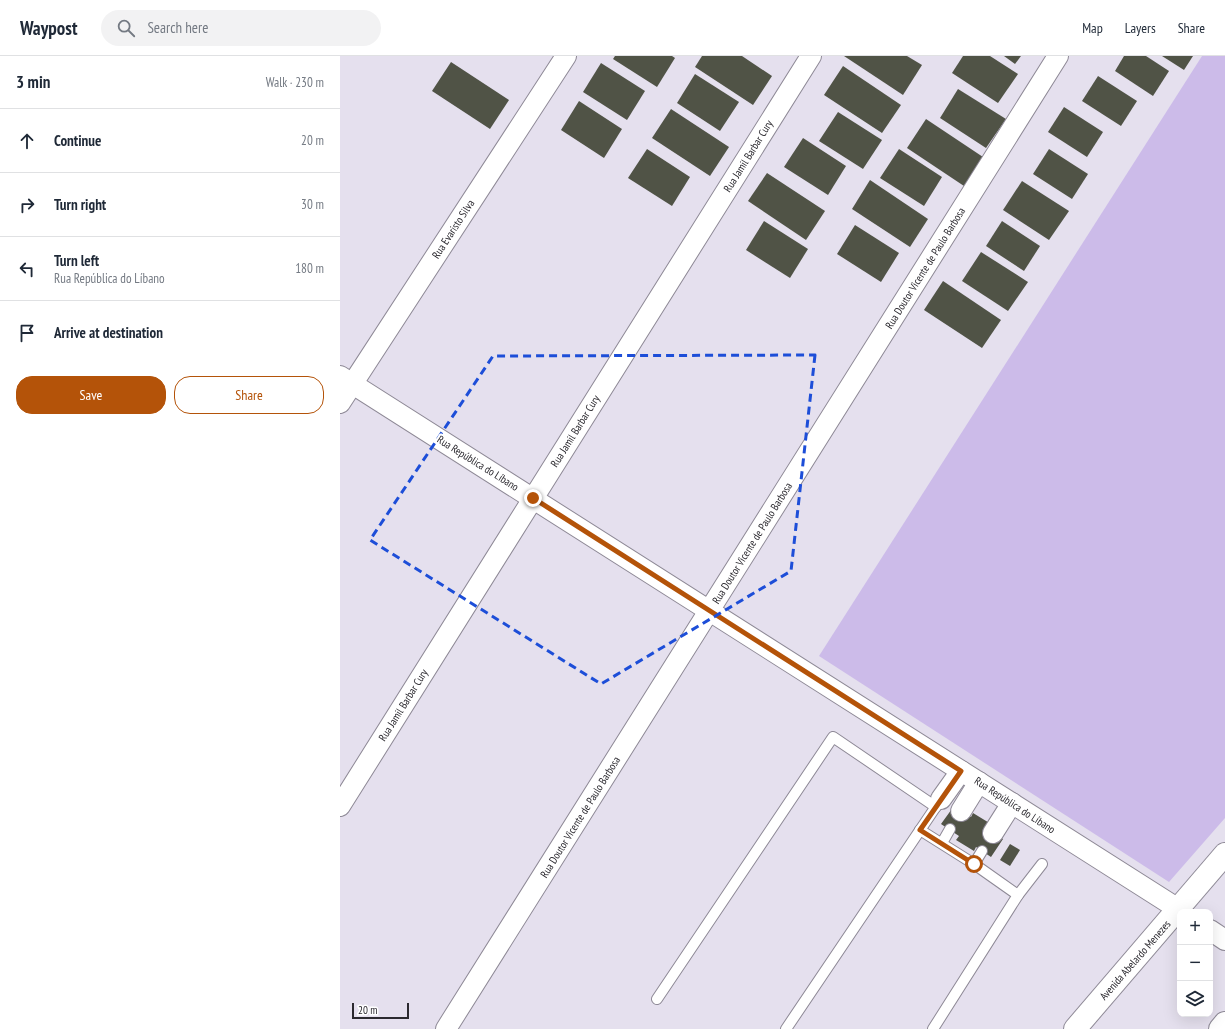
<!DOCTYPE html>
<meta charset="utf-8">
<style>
:root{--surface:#fff;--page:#f2f2f3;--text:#1f2937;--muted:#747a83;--line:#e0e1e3;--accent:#b45309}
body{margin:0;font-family:"PT Sans Narrow",sans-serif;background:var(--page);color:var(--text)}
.controls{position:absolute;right:12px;bottom:12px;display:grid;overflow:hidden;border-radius:8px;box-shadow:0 4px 16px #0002}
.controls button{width:36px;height:36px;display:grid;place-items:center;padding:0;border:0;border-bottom:1px solid var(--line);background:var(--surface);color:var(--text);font:20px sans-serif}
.scale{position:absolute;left:12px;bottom:10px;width:57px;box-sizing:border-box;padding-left:4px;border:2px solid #2b292f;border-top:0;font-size:11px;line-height:14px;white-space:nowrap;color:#2b292f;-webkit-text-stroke:3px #fff;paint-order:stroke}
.stop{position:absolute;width:12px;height:12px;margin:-9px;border:3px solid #b45309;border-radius:50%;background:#fff}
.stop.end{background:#b45309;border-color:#fff;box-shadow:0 1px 4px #0008}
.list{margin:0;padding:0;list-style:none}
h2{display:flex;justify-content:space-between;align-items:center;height:52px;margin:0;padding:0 16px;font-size:17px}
h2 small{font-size:13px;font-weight:400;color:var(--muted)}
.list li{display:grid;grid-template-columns:26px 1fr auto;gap:12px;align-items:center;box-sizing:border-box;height:64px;padding:0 16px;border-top:1px solid var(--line)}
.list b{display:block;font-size:15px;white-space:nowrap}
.list p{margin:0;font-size:13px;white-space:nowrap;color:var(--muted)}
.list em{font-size:13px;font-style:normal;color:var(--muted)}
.actions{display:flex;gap:8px;padding:12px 16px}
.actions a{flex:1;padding:9px 0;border:1px solid var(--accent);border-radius:16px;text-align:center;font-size:14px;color:var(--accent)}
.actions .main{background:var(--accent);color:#fff}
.icon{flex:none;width:22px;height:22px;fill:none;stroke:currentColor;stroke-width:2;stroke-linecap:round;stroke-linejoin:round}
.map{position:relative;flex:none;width:885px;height:973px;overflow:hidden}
header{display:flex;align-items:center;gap:24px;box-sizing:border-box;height:56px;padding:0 20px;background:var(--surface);border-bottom:1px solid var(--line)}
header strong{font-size:19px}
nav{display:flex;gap:22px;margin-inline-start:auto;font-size:14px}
.search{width:280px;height:36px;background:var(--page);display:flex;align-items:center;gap:10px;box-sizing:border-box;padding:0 14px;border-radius:22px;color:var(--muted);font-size:15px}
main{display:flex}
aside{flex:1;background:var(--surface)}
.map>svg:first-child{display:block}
.green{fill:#ccbbe9}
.building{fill:#505346}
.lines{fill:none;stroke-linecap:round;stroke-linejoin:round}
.service-casing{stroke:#8e8996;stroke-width:12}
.minor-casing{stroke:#8e8996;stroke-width:22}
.primary-casing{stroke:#8e8996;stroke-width:24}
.service{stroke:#fff;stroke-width:10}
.minor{stroke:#fff;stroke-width:20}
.primary{stroke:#fff;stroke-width:22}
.route{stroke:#b45309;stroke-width:5}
.marked{fill:none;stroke:#1d4ed8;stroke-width:3;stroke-dasharray:8 5;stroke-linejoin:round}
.labels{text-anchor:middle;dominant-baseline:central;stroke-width:4;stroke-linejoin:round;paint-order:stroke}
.street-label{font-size:11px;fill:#2b292f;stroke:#fff}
</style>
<header>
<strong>Waypost</strong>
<div class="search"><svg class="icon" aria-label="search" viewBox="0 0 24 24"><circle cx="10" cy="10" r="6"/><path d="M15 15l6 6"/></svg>Search here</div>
<nav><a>Map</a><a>Layers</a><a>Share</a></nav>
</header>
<main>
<aside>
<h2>3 min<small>Walk · 230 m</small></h2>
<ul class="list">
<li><svg class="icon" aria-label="ahead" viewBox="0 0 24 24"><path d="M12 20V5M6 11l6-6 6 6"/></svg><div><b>Continue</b></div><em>20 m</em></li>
<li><svg class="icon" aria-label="right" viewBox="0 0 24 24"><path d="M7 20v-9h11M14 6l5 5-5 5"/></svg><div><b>Turn right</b></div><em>30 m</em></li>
<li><svg class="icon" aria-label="left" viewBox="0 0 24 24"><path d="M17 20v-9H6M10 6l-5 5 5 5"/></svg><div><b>Turn left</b><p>Rua República do Líbano</p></div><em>180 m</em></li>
<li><svg class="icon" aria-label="arrive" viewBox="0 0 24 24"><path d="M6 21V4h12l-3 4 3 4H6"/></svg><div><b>Arrive at destination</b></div></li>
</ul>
<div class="actions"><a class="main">Save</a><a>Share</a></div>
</aside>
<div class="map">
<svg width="885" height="973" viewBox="0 0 885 973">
<rect width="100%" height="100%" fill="#e5e0ee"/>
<path class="green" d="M 862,0 L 885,0 L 885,762 L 829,826 L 479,600 Z"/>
<g class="building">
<path d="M 275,0 L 332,0 L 335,2 L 317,31 L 273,3 Z"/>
<path d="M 362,0 L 402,0 L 432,20 L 413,49 L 355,11 Z"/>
<path d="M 504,0 L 567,0 L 582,9 L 563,39 Z"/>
<path d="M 623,0 L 650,0 L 678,18 L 658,47 L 612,17 Z"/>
<path d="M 664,0 L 681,0 L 675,8 Z"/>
<path d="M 784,0 L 806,0 L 829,15 L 813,40 L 775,15 Z"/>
<path d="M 822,0 L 853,0 L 844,14 Z"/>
<path d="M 111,6 L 169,44 L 150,73 L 92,35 Z"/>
<path d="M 261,7 L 305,35 L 287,64 L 243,36 Z"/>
<path d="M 503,10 L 561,49 L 542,77 L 484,39 Z"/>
<path d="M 355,18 L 399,46 L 380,75 L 337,47 Z"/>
<path d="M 758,20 L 797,45 L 781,70 L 742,45 Z"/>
<path d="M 618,33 L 666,63 L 646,92 L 600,62 Z"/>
<path d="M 239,45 L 282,73 L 264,102 L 221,74 Z"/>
<path d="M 724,51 L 763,76 L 747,101 L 708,76 Z"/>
<path d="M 331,53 L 389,91 L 370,120 L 312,82 Z"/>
<path d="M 498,56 L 542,84 L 523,113 L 479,85 Z"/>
<path d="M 586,63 L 643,101 L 624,130 L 567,92 Z"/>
<path d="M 463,82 L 506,110 L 488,139 L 444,111 Z"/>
<path d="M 307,93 L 350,121 L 332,150 L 288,122 Z"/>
<path d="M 559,93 L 602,121 L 584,150 L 540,122 Z"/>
<path d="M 709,93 L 748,118 L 732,143 L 693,118 Z"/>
<path d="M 427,117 L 485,155 L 466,184 L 408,145 Z"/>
<path d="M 530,124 L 588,163 L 570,191 L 512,153 Z"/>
<path d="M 682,125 L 729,155 L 709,184 L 663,154 Z"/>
<path d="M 424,165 L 468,193 L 450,222 L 406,194 Z"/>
<path d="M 662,165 L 700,190 L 684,215 L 646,190 Z"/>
<path d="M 515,169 L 559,197 L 541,226 L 497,198 Z"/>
<path d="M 641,196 L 688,226 L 668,255 L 622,225 Z"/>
<path d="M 603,225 L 661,264 L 642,292 L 584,254 Z"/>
<path d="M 614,750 L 631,761 L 633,757 L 651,768 L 648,773 L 663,783 L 651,801 L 636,791 L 634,795 L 616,784 L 619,780 L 601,768 Z"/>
<path d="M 670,788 L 680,794 L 670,810 L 660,804 Z"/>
</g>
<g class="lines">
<defs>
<g id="service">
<path d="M 580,774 L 634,808 L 678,839"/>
<path d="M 602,787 L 610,773"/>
<path d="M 634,808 L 642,795"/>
<path d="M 317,943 L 493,681 L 596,751"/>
<path d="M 446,973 L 599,746"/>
<path d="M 593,973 L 678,839 L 702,808"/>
</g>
<g id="minor">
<path d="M 0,320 L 843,856"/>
<path d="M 0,347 L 226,0"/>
<path d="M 601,743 L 621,715"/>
<path d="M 0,750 L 471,0"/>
<path d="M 621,755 L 639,726"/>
<path d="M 653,777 L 672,747"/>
<path d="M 870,874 L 885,884"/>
<path d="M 106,973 L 718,0"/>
</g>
<g id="primary">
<path d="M 735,973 L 885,798"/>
<path d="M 880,973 L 885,967"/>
</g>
</defs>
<use href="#service" class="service-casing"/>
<use href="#minor" class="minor-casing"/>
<use href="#primary" class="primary-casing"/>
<use href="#service" class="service"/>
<use href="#minor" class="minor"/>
<use href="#primary" class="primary"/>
</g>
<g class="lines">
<path class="route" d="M 193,442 L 621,715 L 580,774 L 634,808"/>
</g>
<path class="marked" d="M 475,299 L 451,515 L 261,628 L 30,484 L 153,300 Z"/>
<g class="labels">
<g class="street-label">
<text transform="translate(408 100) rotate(-58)">Rua Jamil Barbar Cury</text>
<text transform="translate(113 173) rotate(-57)">Rua Evaristo Silva</text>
<text transform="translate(585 212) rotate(-58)">Rua Doutor Vicente de Paulo Barbosa</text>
<text transform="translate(235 375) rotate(-58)">Rua Jamil Barbar Cury</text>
<text transform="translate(138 407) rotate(32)">Rua República do Líbano</text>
<text transform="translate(412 487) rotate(-58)">Rua Doutor Vicente de Paulo Barbosa</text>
<text transform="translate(63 649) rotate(-58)">Rua Jamil Barbar Cury</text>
<text transform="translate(675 749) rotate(33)">Rua República do Líbano</text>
<text transform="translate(240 761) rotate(-58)">Rua Doutor Vicente de Paulo Barbosa</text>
<text transform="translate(795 904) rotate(-49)">Avenida Abelardo Menezes</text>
</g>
</g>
</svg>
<div class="controls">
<button>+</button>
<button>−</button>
<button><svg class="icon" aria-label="layers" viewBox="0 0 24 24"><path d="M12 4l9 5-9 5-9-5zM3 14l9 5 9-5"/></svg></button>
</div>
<div class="scale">20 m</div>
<div class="stop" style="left:634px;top:808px"></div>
<div class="stop end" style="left:193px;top:442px"></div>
</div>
</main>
